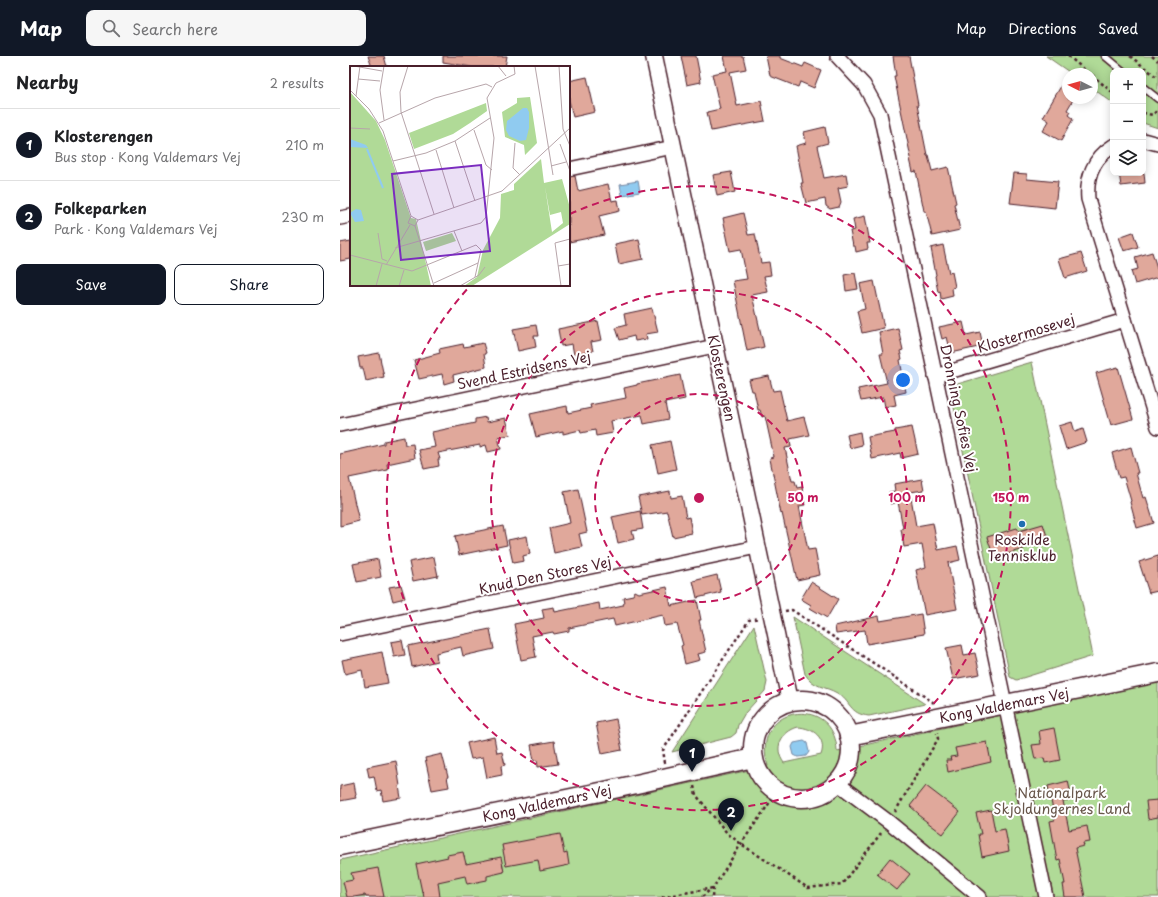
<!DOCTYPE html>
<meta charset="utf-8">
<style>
:root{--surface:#fff;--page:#f6f6f6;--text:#202124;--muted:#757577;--line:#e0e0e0;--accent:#111827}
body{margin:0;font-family:"Playpen Sans",sans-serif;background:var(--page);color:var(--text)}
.controls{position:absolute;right:12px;top:12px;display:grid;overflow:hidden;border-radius:8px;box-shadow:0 2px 10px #0003}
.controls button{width:36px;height:36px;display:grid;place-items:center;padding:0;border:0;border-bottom:1px solid var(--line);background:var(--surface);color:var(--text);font:20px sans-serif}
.compass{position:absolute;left:722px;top:12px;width:36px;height:36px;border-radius:50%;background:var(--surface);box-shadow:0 2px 10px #0003;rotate:276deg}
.you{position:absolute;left:563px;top:324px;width:14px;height:14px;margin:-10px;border:3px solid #fff;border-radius:50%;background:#1a73e8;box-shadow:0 0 0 6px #1a73e833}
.badge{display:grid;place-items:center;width:26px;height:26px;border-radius:50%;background:var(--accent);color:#fff;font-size:13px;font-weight:700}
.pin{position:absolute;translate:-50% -33px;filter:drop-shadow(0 1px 2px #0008)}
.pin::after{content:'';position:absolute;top:21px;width:14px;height:12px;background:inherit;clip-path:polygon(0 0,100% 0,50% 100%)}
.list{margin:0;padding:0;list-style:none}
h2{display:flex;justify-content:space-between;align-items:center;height:52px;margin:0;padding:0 16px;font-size:17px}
h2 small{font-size:13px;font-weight:400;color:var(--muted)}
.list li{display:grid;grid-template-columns:26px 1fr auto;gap:12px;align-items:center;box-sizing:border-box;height:72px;padding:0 16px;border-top:1px solid var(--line)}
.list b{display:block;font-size:15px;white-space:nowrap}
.list p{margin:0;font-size:13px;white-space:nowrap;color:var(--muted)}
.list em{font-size:13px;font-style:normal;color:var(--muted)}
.actions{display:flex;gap:8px;padding:12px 16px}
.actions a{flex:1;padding:9px 0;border:1px solid var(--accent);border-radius:8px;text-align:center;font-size:14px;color:var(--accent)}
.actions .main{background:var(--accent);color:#fff}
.icon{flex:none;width:22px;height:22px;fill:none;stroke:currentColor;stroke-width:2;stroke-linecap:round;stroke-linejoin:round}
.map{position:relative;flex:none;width:818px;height:841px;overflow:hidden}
header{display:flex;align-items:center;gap:24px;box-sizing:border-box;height:56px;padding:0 20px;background:var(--accent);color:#fff}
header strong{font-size:19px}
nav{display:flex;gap:22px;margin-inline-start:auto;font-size:14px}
.search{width:280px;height:36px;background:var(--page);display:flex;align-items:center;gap:10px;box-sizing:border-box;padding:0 14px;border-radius:8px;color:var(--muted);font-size:15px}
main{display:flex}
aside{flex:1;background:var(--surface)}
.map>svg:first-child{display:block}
.green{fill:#b0da97;stroke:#7d7c61;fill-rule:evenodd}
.water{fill:#90cbf0;stroke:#7486a1}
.building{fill:#e0a89b;stroke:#4a1f2b}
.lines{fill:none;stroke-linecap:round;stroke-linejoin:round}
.service-casing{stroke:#4a1f2b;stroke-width:9}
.minor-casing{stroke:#4a1f2b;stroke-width:16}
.tertiary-casing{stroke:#4a1f2b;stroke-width:19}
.secondary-casing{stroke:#4a1f2b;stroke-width:21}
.path{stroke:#4a1f2b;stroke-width:2.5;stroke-dasharray:3 3;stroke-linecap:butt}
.service{stroke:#fff;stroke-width:6}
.minor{stroke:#fff;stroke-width:13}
.tertiary{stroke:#fff;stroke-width:16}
.secondary{stroke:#fff;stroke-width:18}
.ring{fill:none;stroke:#c2185b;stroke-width:2;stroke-dasharray:7 5}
.poi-dot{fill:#1f6fb2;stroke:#fff;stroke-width:1.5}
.labels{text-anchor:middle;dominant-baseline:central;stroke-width:4;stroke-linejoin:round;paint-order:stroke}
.street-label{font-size:14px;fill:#4a1f2b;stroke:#fff}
.poi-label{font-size:14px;fill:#4a1f2b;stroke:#fff}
.park-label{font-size:14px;fill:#69574b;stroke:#fff}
.inset-river{fill:none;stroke:#90cbf0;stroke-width:2}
.inset-road{fill:none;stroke:#b7a5aa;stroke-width:1}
.view{fill:#7b2cbf;fill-opacity:0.15;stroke:#7b2cbf;stroke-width:2}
.inset-edge{fill:none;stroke:#4a1f2b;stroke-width:2}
.centre{fill:#c2185b;stroke:#fff;stroke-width:2}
.ring-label{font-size:12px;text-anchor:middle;font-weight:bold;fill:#c2185b;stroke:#fff;stroke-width:4;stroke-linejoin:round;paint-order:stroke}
</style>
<header>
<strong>Map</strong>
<div class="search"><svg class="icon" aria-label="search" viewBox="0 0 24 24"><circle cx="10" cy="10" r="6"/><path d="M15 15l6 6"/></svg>Search here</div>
<nav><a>Map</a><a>Directions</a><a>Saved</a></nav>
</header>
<main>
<aside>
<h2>Nearby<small>2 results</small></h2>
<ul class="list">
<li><span class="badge">1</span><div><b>Klosterengen</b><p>Bus stop · Kong Valdemars Vej</p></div><em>210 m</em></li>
<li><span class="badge">2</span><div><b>Folkeparken</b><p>Park · Kong Valdemars Vej</p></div><em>230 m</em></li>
</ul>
<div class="actions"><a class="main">Save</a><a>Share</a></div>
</aside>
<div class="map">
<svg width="818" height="841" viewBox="0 0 818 841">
<rect width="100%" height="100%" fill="#fff"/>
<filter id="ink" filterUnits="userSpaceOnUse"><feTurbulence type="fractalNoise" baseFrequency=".025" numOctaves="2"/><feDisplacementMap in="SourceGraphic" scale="8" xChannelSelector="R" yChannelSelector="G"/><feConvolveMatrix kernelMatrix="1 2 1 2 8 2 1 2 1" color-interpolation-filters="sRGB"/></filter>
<g filter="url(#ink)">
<g class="green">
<path d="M 706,0 L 818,0 L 818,72 L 803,67 L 803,15 L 773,15 L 773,47 L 752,32 L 752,18 L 732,18 Z"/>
<path d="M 692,306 L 753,600 L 676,624 L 670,621 L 611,337 L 612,332 L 614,329 Z"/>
<path d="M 453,561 L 585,648 L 529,660 C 509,658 511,645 497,637 C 485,630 474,632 465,618 Z"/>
<path d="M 414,569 L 427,626 L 425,635 L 405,657 L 398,669 L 396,677 L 391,681 L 332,696 Z"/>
<path d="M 818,625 L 818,841 L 0,841 L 0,804 L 428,710 C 409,649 495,637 497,695 ZM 458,671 C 473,672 487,682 481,699 L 444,707 C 433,692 441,676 458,671 Z"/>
</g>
<g class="water">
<path d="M 298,125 L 300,136 L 282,139 L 280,128 Z"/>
<path d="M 464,685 L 467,687 L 469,696 L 466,700 L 458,701 L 454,699 L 452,691 L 454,687 Z"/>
</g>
<g class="building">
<path d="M 28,0 L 44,0 L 47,11 L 32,11 Z"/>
<path d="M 103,0 L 167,0 L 165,11 L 132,11 L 103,6 Z"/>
<path d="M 341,0 L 356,0 L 361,26 L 347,29 Z"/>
<path d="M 384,0 L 403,0 L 406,13 L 390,16 L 397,50 L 421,45 L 425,65 L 371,75 L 367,56 L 380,53 L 372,18 L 387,15 Z"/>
<path d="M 426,0 L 440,0 L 440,2 L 463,11 L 465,7 L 481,14 L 474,32 L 460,26 L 458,31 L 430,20 Z"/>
<path d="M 553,0 L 569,0 L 578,49 L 577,49 L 587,99 L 588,99 L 592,115 L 608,111 L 616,147 L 614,148 L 620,174 L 592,180 L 586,155 L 584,155 L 576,115 L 573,116 L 570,103 L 571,102 L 554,20 L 556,20 Z"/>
<path d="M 728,18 L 728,42 L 734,42 L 727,54 L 730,56 L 728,59 L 733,63 L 721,85 L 703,75 L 709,65 L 703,61 Z"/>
<path d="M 247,21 L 255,56 L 233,61 L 229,44 L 229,25 Z"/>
<path d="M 485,71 L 488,87 L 477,90 L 484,122 L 506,118 L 508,130 L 498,132 L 501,146 L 499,151 L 490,153 L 486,150 L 485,143 L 466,147 L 461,127 L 463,127 L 456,90 L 466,87 L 464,76 Z"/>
<path d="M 391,116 L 395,136 L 377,140 L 373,119 Z"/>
<path d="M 674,117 L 687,118 L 687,123 L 718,126 L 715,152 L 670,147 Z"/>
<path d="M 779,117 L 804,117 L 805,127 L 781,130 Z"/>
<path d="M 235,120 L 238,135 L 268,128 L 272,145 L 278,144 L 280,155 L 259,160 L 264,179 L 229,186 L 229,121 Z"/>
<path d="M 403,157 L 408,179 L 415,178 L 421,207 L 429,206 L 431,219 L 424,220 L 428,236 L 412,239 L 424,291 L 407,295 L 393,225 L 407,223 L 401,193 L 390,195 L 383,162 Z"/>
<path d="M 525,160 L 530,187 L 527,187 L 528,193 L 516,196 L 515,190 L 513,190 L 510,175 L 515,174 L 513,163 Z"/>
<path d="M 793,176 L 798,191 L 784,195 L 779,181 Z"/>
<path d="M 299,183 L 303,203 L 279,208 L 275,188 Z"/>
<path d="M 11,185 L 11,203 L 0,205 L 0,187 Z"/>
<path d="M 603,189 L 609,217 L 612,216 L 615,231 L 612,232 L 613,240 L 601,243 L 600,235 L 598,236 L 595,220 L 596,219 L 591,192 Z"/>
<path d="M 812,196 L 818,215 L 818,221 L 795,228 L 791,215 L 798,213 L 795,201 Z"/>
<path d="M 741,197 L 747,215 L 725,222 L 719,203 Z"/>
<path d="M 515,217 L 518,233 L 506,235 L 504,219 Z"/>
<path d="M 534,225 L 544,272 L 522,277 L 517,255 L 525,253 L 520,228 Z"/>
<path d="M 312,252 L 318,276 L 306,278 L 307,283 L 295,285 L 294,280 L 279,284 L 275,272 L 286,269 L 284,258 Z"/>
<path d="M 258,265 L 262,284 L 251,286 L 253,295 L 234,299 L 232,288 L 221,290 L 218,273 Z"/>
<path d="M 623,266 L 626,279 L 640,276 L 643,290 L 611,297 L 607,281 L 602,283 L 599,271 Z"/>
<path d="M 196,269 L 198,280 L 194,280 L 196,291 L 178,295 L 173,273 Z"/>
<path d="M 558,272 L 563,294 L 560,295 L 562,303 L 560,304 L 566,336 L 554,339 L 556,349 L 545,351 L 543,341 L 521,345 L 518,333 L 547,327 L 540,298 L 543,298 L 539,276 Z"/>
<path d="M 143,287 L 146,297 L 144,298 L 146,311 L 113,319 L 114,325 L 104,328 L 102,318 L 79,323 L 74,304 L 100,297 L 99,293 L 123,288 L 124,291 Z"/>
<path d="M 39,297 L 44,321 L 26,325 L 23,312 L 20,312 L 18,301 Z"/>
<path d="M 778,311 L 793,363 L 771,369 L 756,317 Z"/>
<path d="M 340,319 L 345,343 L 325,347 L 328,363 L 304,368 L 302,359 L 271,365 L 273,377 L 256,380 L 255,374 L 241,377 L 240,374 L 223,378 L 223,375 L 196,381 L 190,358 L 227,350 L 228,357 L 251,352 L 250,349 L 286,342 L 284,332 L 297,329 L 297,328 Z"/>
<path d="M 429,320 L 433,335 L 440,334 L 447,365 L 464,361 L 469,379 L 450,383 L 451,391 L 445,392 L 452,425 L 455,425 L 457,432 L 462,431 L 465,449 L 459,450 L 468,494 L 475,493 L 480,519 L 457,524 L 442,457 L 441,458 L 430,403 L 430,402 L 434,401 L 425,360 L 422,361 L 420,354 L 418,354 L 414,335 L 412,335 L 409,324 Z"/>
<path d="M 146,361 L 147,366 L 166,362 L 170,379 L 158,381 L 161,393 L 148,396 L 146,389 L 140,391 L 140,389 L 98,397 L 100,403 L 98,403 L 99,410 L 84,413 L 79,394 L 95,391 L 92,376 L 135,367 L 135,363 Z"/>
<path d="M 732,366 L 735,376 L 743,373 L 747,386 L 726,393 L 719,370 Z"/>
<path d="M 572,371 L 578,398 L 561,402 L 560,397 L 532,403 L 528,381 L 555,376 L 555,374 Z"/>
<path d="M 520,376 L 522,389 L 510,392 L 507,379 Z"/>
<path d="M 64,381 L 65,389 L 73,388 L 75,402 L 47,408 L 48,414 L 9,422 L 19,465 L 0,470 L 0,398 L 44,388 L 44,385 Z"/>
<path d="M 330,385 L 336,413 L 318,417 L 312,389 Z"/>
<path d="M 791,391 L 798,417 L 796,417 L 803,442 L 806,441 L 814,467 L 797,472 L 790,446 L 791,445 L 784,421 L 779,422 L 772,397 Z"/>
<path d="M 582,423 L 584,434 L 570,436 L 576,470 L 593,467 L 598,494 L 617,490 L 620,504 L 608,507 L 617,553 L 585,559 L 576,514 L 586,511 L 582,488 L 564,491 L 561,473 L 563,472 L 558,446 L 551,448 L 549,436 L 555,435 L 554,428 Z"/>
<path d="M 238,433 L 247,476 L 239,478 L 242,491 L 214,497 L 209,472 L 230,467 L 224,436 Z"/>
<path d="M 330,435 L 331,442 L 342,440 L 346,462 L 349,461 L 352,477 L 333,481 L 327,455 L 302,459 L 298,441 Z"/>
<path d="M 300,455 L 303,473 L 292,475 L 294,483 L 278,487 L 272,461 Z"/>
<path d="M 703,468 L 708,483 L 683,490 L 684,493 L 654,502 L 647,481 L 677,472 L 679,475 Z"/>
<path d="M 163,470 L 167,489 L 119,499 L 115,480 Z"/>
<path d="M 187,480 L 190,498 L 183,500 L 184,505 L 173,507 L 168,484 Z"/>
<path d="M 818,500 L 818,535 L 809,537 L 799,506 Z"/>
<path d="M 94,501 L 98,520 L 73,525 L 69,506 Z"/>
<path d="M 38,503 L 41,521 L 17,526 L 13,508 Z"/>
<path d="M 377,519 L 381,536 L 357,542 L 353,525 Z"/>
<path d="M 471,526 L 498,543 L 487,562 L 470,552 L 471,549 L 461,543 Z"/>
<path d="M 61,529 L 65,542 L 53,545 L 49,531 Z"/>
<path d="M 327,531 L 331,550 L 357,544 L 361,564 L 359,564 L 366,596 L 358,598 L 360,604 L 345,608 L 341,590 L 343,589 L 337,568 L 325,570 L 323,559 L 275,570 L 273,563 L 229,572 L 229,575 L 214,578 L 213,576 L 192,580 L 196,601 L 181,604 L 174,568 L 204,562 L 202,553 L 214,551 L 215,556 L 259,547 L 260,554 L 283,549 L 283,547 L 284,547 L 283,541 L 293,539 L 295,535 L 299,537 Z"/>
<path d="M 581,558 L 584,578 L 527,588 L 525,574 L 496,578 L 495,570 L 539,560 L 540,565 Z"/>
<path d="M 150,573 L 154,593 L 123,600 L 121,591 L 96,597 L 97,605 L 72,611 L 68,590 Z"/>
<path d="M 62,584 L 65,599 L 54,601 L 51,586 Z"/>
<path d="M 622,589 L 624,599 L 635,597 L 640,618 L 613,623 L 606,592 Z"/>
<path d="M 42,596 L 48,627 L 25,631 L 22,614 L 5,618 L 2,604 Z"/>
<path d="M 276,663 L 282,694 L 262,698 L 256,667 Z"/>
<path d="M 714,672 L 720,704 L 705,707 L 704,702 L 695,703 L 692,689 L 701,688 L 699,675 Z"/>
<path d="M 154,681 L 157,697 L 162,696 L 165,709 L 161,710 L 162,719 L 147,722 L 143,701 L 131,703 L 127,687 Z"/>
<path d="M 214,685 L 218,708 L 198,711 L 197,704 L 194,705 L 191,689 Z"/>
<path d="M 647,686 L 651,706 L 608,716 L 606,704 L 611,704 L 610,701 L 617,700 L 615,692 Z"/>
<path d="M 102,698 L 108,721 L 107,721 L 109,731 L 92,734 L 85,702 Z"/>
<path d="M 56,705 L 60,730 L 59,730 L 61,742 L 43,745 L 41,734 L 37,735 L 34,720 L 29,721 L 27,711 Z"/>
<path d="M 728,725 L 732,743 L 723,745 L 729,774 L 747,770 L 750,786 L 743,787 L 744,790 L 735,792 L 745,841 L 725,841 L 723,828 L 725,828 L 720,803 L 717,804 L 710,765 L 715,764 L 708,730 Z"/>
<path d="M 14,727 L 16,739 L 15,740 L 16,742 L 0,745 L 0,730 Z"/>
<path d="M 586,730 L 620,756 L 603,778 L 578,759 L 579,758 L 570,750 Z"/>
<path d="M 818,744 L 818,761 L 808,763 L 806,745 Z"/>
<path d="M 651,754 L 655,775 L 665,773 L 669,795 L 642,801 L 638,778 L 641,778 L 636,757 Z"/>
<path d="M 220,778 L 224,797 L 227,796 L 229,809 L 200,815 L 198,804 L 166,810 L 162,789 Z"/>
<path d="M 123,796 L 126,808 L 161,801 L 164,816 L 147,820 L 147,824 L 127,828 L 125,820 L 98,826 L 100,841 L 84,841 L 83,835 L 82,836 L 76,808 L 108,801 L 107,799 Z"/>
<path d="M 550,802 L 570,818 L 557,834 L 537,818 Z"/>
<path d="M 38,812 L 44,841 L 26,841 L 25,839 L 14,841 L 7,841 L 3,826 L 13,824 L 11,817 Z"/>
</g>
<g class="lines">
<defs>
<g id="service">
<path d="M 765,0 L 783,15"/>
<path d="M 803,31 L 818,43"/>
</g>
<g id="minor">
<path d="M 497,0 L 524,29 L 540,58 L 706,841"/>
<path d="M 803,84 L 818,88"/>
<path d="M 773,90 C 754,102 746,121 748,143 L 818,371"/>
<path d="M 229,113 L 333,91"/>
<path d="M 0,162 L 11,160"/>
<path d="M 595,320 L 785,264"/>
<path d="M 0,369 L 375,290"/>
<path d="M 0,578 L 417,491"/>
<path d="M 497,727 L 549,766 L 640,841"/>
</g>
<path id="tertiary" d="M 314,0 L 450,645"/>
<g id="secondary">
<circle cx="462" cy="693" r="49"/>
<path d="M 509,680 L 818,617"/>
<path d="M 0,790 L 265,735 L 413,702"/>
</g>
</defs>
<use href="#service" class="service-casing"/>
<use href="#minor" class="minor-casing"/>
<use href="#tertiary" class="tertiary-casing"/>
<use href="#secondary" class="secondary-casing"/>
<g class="path">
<path d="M 728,0 L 750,18"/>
<path d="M 790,0 L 818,22"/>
<path d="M 812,0 L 818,5"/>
<path d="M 752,19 L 773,37"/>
<path d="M 803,57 L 813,59 L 818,53"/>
<path d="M 445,555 L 452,554 L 593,646 L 593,648"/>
<path d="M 325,707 L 323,694 L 409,564 L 419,562"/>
<path d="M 354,730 L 356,739 L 387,777 L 401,788 L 468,832 L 502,828 L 541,777"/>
<path d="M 555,756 L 598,683 L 597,677"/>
<path d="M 322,841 L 373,832"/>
<path d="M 362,841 L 372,832"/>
<path d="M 372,841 L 373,832 L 401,788 L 437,736"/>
</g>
<use href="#service" class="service"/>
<use href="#minor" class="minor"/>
<use href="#tertiary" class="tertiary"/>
<use href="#secondary" class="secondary"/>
</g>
</g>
<g class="ring">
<circle cx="359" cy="442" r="104"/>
<circle cx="359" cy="442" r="208"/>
<path d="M230 158A312 312 0 1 1 131 229"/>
</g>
<circle class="poi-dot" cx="682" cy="468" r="4"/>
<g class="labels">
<g class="street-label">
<text transform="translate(686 277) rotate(-17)">Klostermosevej</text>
<text transform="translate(184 314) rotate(-12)">Svend Estridsens Vej</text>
<text transform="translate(382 322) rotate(78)">Klosterengen</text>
<text transform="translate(619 352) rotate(78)">Dronning Sofies Vej</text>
<text transform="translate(205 519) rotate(-12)">Knud Den Stores Vej</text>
<text transform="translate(664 649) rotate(-11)">Kong Valdemars Vej</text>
<text transform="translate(207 747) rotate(-12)">Kong Valdemars Vej</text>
</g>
<g class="poi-label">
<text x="682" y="483">Roskilde<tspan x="682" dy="16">Tennisklub</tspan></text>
</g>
<g class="park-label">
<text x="722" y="736">Nationalpark<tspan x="722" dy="16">Skjoldungernes Land</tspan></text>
</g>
</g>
<g transform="translate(10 10)">
<rect width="220" height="220" fill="#fff"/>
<path d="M 0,26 L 26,55 L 35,74 L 61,152 L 66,153 L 81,220 L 0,220 ZM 180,31 L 187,77 L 175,89 L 174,79 L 155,71 L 152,46 L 167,37 L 167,32 ZM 136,37 L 137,45 L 120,57 L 103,68 L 64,83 L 59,67 ZM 191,93 L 194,117 L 212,113 L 220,142 L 220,158 L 122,220 L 114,220 L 127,211 L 133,184 L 150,152 L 151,128 L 164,124 L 164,118 ZM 195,121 L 200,149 L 211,146 L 213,157 L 202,166 ZM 102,167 L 106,175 L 76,185 L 73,176 Z" fill="#b0da97" fill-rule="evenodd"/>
<path d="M 173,42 L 177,42 L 179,46 L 179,62 L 176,74 L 170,75 L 159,70 L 156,64 L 157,55 ZM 0,73 L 16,79 L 18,82 L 0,81 ZM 6,143 L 11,144 L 14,155 L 5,156 L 0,147 Z" fill="#90cbf0"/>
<path class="inset-river" d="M 17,83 L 33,122"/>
<path class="inset-road" d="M 4,0 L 32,5M 34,0 L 30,24 L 34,54M 58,0 L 50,26 L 51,46 L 84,148M 148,0 L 156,10M 185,0 L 203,109M 209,0 L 213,63 L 220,80M 8,13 L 30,15M 0,24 L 19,43 L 33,65 L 61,150M 6,30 L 10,0M 29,57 L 85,32 L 136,18 L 142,21M 0,62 L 20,63M 124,64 L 136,99 L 142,104M 105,75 L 125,135M 165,77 L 163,102 L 170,109M 210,78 L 220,105M 86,84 L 104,142M 43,95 L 76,87 L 105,75 L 140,52M 201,100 L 216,96M 61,150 L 58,157 L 65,160M 61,150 L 68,154 L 65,160M 68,154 L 152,125 L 220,62M 65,160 L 84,220M 104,165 L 112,185M 28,167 L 32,193 L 37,195M 45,182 L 131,157 L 136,151 L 144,72 L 137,32 L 146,17 L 165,8 L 164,0M 0,189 L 62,205 L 126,179 L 131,184 L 125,211M 36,199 L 60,159M 208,200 L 220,198M 84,217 L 128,197M 26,220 L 32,198M 49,220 L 54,204M 110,220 L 129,209 L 135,201M 211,220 L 205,177 L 220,173"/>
<path class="view" d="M 131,99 L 140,185 L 51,194 L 42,108 Z"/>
<rect width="220" height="220" class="inset-edge"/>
</g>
<circle cx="359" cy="442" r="6" class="centre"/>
<g class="ring-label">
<text x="463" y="446">50 m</text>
<text x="567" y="446">100 m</text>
<text x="671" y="446">150 m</text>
</g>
</svg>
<div class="controls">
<button>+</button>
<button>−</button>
<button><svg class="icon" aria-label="layers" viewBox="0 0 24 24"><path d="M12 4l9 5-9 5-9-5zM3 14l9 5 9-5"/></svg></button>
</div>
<svg class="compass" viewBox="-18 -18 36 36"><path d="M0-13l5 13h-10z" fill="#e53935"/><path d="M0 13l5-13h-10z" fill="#757577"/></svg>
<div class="you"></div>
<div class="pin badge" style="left:352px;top:716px">1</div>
<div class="pin badge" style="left:391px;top:775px">2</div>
</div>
</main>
